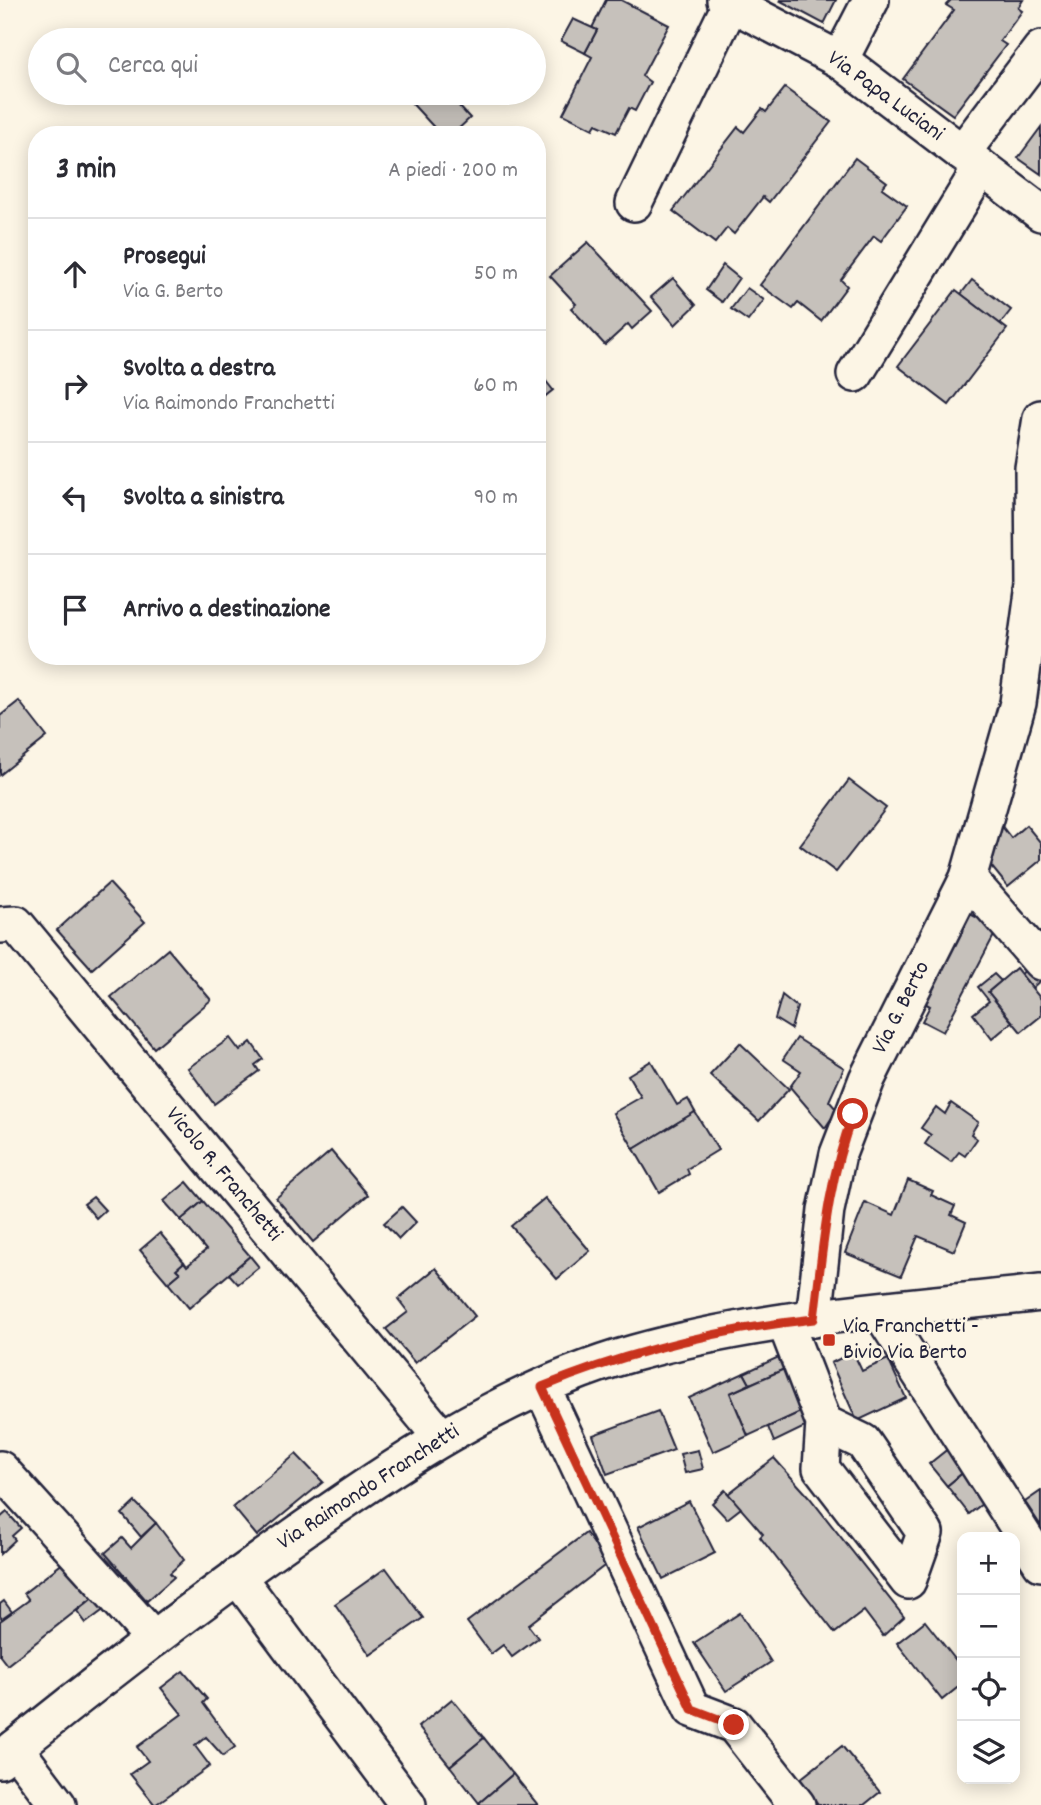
<!DOCTYPE html>
<html lang="it">
<meta charset="utf-8">
<style>
:root{--surface:#fff;--page:#f2f2f3;--text:#2b2b33;--muted:#7c7c81;--line:#e1e1e2}
body{margin:0;font-family:Dekko,sans-serif;background:var(--page);color:var(--text)}
.controls{position:absolute;right:21px;bottom:21px;display:grid;overflow:hidden;border-radius:14px;box-shadow:0 4px 18px #0003}
.controls button{width:63px;height:63px;display:grid;place-items:center;padding:0;border:0;border-bottom:2px solid var(--line);background:var(--surface);color:var(--text);font:35px sans-serif}
.stop{position:absolute;width:21px;height:21px;margin:-16px;border:5px solid #c8321e;border-radius:50%;background:#fff}
.stop.end{background:#c8321e;border-color:#fff;box-shadow:0 2px 7px #0008}
.list{margin:0;padding:0;list-style:none}
h2{display:flex;justify-content:space-between;align-items:center;height:91px;margin:0;padding:0 28px;font-size:30px}
h2 small{font-size:23px;font-weight:400;color:var(--muted)}
.list li{display:grid;grid-template-columns:46px 1fr auto;gap:21px;align-items:center;box-sizing:border-box;height:112px;padding:0 28px;border-top:2px solid var(--line)}
.list b{display:block;font-size:26px;white-space:nowrap}
.list p{margin:0;font-size:23px;white-space:nowrap;color:var(--muted)}
.list em{font-size:23px;font-style:normal;color:var(--muted)}
.icon{flex:none;width:38px;height:38px;fill:none;stroke:currentColor;stroke-width:2;stroke-linecap:round;stroke-linejoin:round}
.map{position:relative;flex:none;width:1041px;height:1805px;overflow:hidden}
.search{position:absolute;background:var(--surface);box-shadow:0 4px 18px #0003;left:28px;top:28px;width:518px;height:77px;display:flex;align-items:center;gap:18px;box-sizing:border-box;padding:0 24px;border-radius:38px;color:var(--muted);font-size:26px}
.panel{position:absolute;background:var(--surface);box-shadow:0 4px 18px #0003;left:28px;top:126px;width:518px;height:539px;border-radius:28px}
.map>svg:first-child{display:block}
.building{fill:#c6c1bb;stroke:#22223b;stroke-width:2}
.lines{fill:none;stroke-linecap:round;stroke-linejoin:round}
.minor-casing{stroke:#22223b;stroke-width:40}
.minor{stroke:#fcf5e5;stroke-width:35}
.route{stroke:#c8321e;stroke-width:9}
.poi-dot{fill:#c8321e;stroke:#fcf5e5;stroke-width:2.5}
.labels{text-anchor:middle;dominant-baseline:central;stroke-width:5;stroke-linejoin:round;paint-order:stroke}
.street-label{font-size:23px;fill:#22223b;stroke:#fcf5e5}
.poi-label{font-size:23px;fill:#22223b;stroke:#fcf5e5;text-anchor:start}
</style>
<div class="map">
<svg width="1041" height="1805" viewBox="0 0 1041 1805">
<rect width="100%" height="100%" fill="#fcf5e5"/>
<filter id="ink" filterUnits="userSpaceOnUse"><feTurbulence type="fractalNoise" baseFrequency=".0143" numOctaves="2"/><feDisplacementMap in="SourceGraphic" scale="14" xChannelSelector="R" yChannelSelector="G"/><feConvolveMatrix kernelMatrix="1 2 1 2 8 2 1 2 1" color-interpolation-filters="sRGB"/></filter>
<g filter="url(#ink)">
<g class="building">
<path d="M 606,0 L 621,0 L 669,25 L 642,76 L 650,82 L 635,111 L 629,108 L 616,133 L 596,124 L 593,129 L 563,114 L 592,57 L 585,53 L 597,30 L 592,28 Z"/>
<path d="M 779,0 L 836,0 L 824,24 Z"/>
<path d="M 951,0 L 1023,0 L 1018,8 L 1022,11 L 1000,41 L 1006,45 L 953,115 L 903,79 L 954,10 L 946,5 Z"/>
<path d="M 573,19 L 597,30 L 585,53 L 561,41 Z"/>
<path d="M 785,88 L 831,122 L 769,202 L 763,197 L 734,234 L 727,228 L 715,243 L 673,211 L 738,127 L 744,132 L 762,109 L 766,112 Z"/>
<path d="M 413,93 L 447,93 L 470,118 L 452,135 L 441,135 L 407,98 Z"/>
<path d="M 1041,127 L 1041,174 L 1018,158 Z"/>
<path d="M 855,158 L 887,182 L 882,188 L 907,206 L 881,241 L 874,236 L 841,280 L 847,286 L 821,321 L 798,303 L 793,309 L 760,285 Z"/>
<path d="M 588,242 L 652,311 L 632,329 L 628,324 L 605,345 L 571,308 L 576,304 L 550,276 Z"/>
<path d="M 723,265 L 739,278 L 722,302 L 706,290 Z"/>
<path d="M 673,278 L 696,305 L 675,325 L 651,297 Z"/>
<path d="M 972,280 L 1011,310 L 1000,324 L 961,294 Z"/>
<path d="M 747,288 L 764,300 L 748,321 L 731,309 Z"/>
<path d="M 956,290 L 1007,329 L 949,405 L 898,366 Z"/>
<path d="M 538,371 L 553,390 L 537,403 L 537,372 Z"/>
<path d="M 19,701 L 47,737 L 0,775 L 0,716 Z"/>
<path d="M 849,780 L 886,808 L 836,872 L 800,845 Z"/>
<path d="M 1001,825 L 1011,838 L 1026,825 L 1041,843 L 1041,860 L 1008,887 L 987,861 Z"/>
<path d="M 109,883 L 145,922 L 92,969 L 57,930 Z"/>
<path d="M 966,912 L 998,928 L 943,1032 L 922,1021 L 930,1006 L 919,1000 Z"/>
<path d="M 168,949 L 211,1000 L 154,1048 L 111,997 Z"/>
<path d="M 1030,967 L 1041,980 L 1032,988 L 1021,974 Z"/>
<path d="M 1016,968 L 1041,999 L 1041,1016 L 1021,1032 L 988,992 Z"/>
<path d="M 994,974 L 1001,981 L 988,992 L 1012,1022 L 992,1039 L 973,1014 L 989,1001 L 978,987 Z"/>
<path d="M 782,995 L 797,1007 L 791,1029 L 775,1019 Z"/>
<path d="M 230,1038 L 240,1051 L 251,1042 L 263,1059 L 255,1065 L 259,1071 L 214,1104 L 188,1068 Z"/>
<path d="M 797,1038 L 844,1068 L 829,1101 L 837,1110 L 825,1128 L 790,1087 L 801,1071 L 783,1059 Z"/>
<path d="M 740,1043 L 789,1089 L 759,1121 L 710,1075 Z"/>
<path d="M 651,1061 L 677,1105 L 688,1099 L 695,1112 L 634,1149 L 613,1113 L 641,1097 L 628,1075 Z"/>
<path d="M 951,1103 L 978,1122 L 971,1134 L 977,1139 L 965,1156 L 959,1152 L 951,1162 L 925,1144 L 931,1135 L 921,1128 L 936,1107 L 945,1114 Z"/>
<path d="M 695,1112 L 718,1150 L 687,1169 L 689,1174 L 659,1192 L 634,1149 Z"/>
<path d="M 331,1151 L 368,1195 L 313,1242 L 276,1198 Z"/>
<path d="M 908,1180 L 933,1191 L 931,1195 L 955,1206 L 951,1215 L 966,1222 L 954,1251 L 918,1236 L 901,1276 L 845,1253 L 865,1202 L 894,1215 Z"/>
<path d="M 187,1182 L 203,1201 L 181,1220 L 164,1201 Z"/>
<path d="M 93,1197 L 105,1210 L 96,1218 L 84,1204 Z"/>
<path d="M 545,1198 L 590,1251 L 557,1279 L 511,1226 Z"/>
<path d="M 203,1201 L 250,1256 L 189,1308 L 168,1283 L 180,1273 L 176,1269 L 184,1262 L 187,1266 L 206,1250 L 181,1220 Z"/>
<path d="M 402,1207 L 416,1222 L 399,1239 L 384,1223 Z"/>
<path d="M 160,1233 L 184,1262 L 176,1269 L 180,1273 L 168,1283 L 140,1250 Z"/>
<path d="M 250,1256 L 259,1267 L 238,1284 L 229,1274 Z"/>
<path d="M 436,1268 L 475,1316 L 415,1363 L 386,1329 L 408,1312 L 398,1299 Z"/>
<path d="M 853,1352 L 862,1371 L 888,1359 L 906,1398 L 857,1421 L 831,1363 Z"/>
<path d="M 783,1355 L 789,1367 L 750,1384 L 744,1373 Z"/>
<path d="M 789,1367 L 807,1409 L 748,1436 L 730,1393 Z"/>
<path d="M 744,1373 L 750,1384 L 730,1393 L 748,1436 L 713,1452 L 689,1398 Z"/>
<path d="M 807,1409 L 813,1423 L 774,1442 L 768,1427 Z"/>
<path d="M 658,1411 L 674,1450 L 607,1474 L 593,1435 Z"/>
<path d="M 949,1448 L 967,1469 L 947,1486 L 929,1464 Z"/>
<path d="M 698,1450 L 703,1469 L 685,1473 L 680,1454 Z"/>
<path d="M 296,1454 L 323,1482 L 257,1536 L 233,1507 Z"/>
<path d="M 774,1458 L 810,1498 L 904,1617 L 883,1636 L 864,1611 L 835,1633 L 760,1537 L 763,1534 L 728,1494 Z"/>
<path d="M 965,1471 L 987,1500 L 969,1514 L 947,1486 Z"/>
<path d="M 725,1490 L 741,1508 L 727,1519 L 712,1503 Z"/>
<path d="M 1041,1491 L 1041,1526 L 1025,1502 Z"/>
<path d="M 689,1501 L 715,1553 L 663,1579 L 638,1527 Z"/>
<path d="M 135,1502 L 156,1523 L 141,1537 L 122,1514 Z"/>
<path d="M 7,1512 L 21,1528 L 12,1536 L 15,1540 L 0,1554 L 0,1518 Z"/>
<path d="M 156,1523 L 184,1560 L 170,1573 L 174,1577 L 147,1601 L 105,1553 L 122,1538 L 131,1548 Z"/>
<path d="M 586,1533 L 608,1563 L 528,1625 L 538,1638 L 512,1657 L 503,1645 L 491,1654 L 467,1622 Z"/>
<path d="M 72,1556 L 100,1592 L 7,1665 L 0,1656 L 0,1621 L 29,1600 L 24,1593 Z"/>
<path d="M 386,1568 L 423,1618 L 370,1655 L 335,1604 Z"/>
<path d="M 100,1592 L 110,1605 L 86,1623 L 77,1611 Z"/>
<path d="M 4,1601 L 12,1612 L 2,1619 L 0,1616 L 0,1604 Z"/>
<path d="M 740,1613 L 771,1662 L 726,1691 L 694,1643 Z"/>
<path d="M 925,1621 L 962,1668 L 962,1684 L 942,1700 L 897,1643 Z"/>
<path d="M 183,1671 L 207,1699 L 203,1703 L 235,1747 L 223,1756 L 206,1737 L 195,1746 L 210,1766 L 155,1805 L 130,1774 L 148,1761 L 137,1747 L 182,1714 L 161,1688 Z"/>
<path d="M 452,1699 L 484,1738 L 450,1766 L 418,1727 Z"/>
<path d="M 484,1738 L 513,1774 L 479,1803 L 450,1766 Z"/>
<path d="M 842,1746 L 880,1792 L 864,1805 L 819,1805 L 799,1780 Z"/>
<path d="M 513,1774 L 538,1805 L 481,1805 L 479,1803 Z"/>
</g>
<g class="lines">
<defs>
<g id="minor">
<path d="M 725,0 L 840,60 L 1041,213"/>
<path d="M 840,60 L 871,0"/>
<path d="M 962,153 L 1041,49"/>
<path d="M 634,203 L 731,3"/>
<path d="M 855,374 L 981,168"/>
<path d="M 968,878 L 1041,962"/>
<path d="M 0,925 L 16,924 L 441,1437"/>
<path d="M 880,1311 L 1041,1563"/>
<path d="M 814,1319 L 826,1210 L 838,1154 L 867,1079 L 968,878 L 1018,703 L 1034,585 L 1033,468 L 1041,418"/>
<path d="M 785,1322 L 824,1423 L 821,1468 L 908,1581 L 925,1533 L 863,1442 L 824,1423"/>
<path d="M 542,1387 L 692,1709 L 734,1725 L 797,1805"/>
<path d="M 0,1469 L 154,1639"/>
<path d="M 237,1576 L 408,1805"/>
<path d="M 15,1748 L 58,1805"/>
<path d="M 0,1760 C 91,1686 184,1614 280,1546 C 389,1468 504,1390 634,1353 C 766,1316 905,1308 1041,1293"/>
</g>
</defs>
<use href="#minor" class="minor-casing"/>
<use href="#minor" class="minor"/>
</g>
</g>
<g class="lines" filter="url(#ink)">
<path class="route" d="M 734,1725 L 692,1709 L 542,1387 C 630,1351 720,1329 814,1319 C 823,1246 827,1184 853,1114"/>
</g>
<rect class="poi-dot" x="822" y="1333" width="14" height="14" rx="3.5"/>
<g class="labels">
<g class="street-label">
<text transform="translate(885 97) rotate(36)">Via Papa Luciani</text>
<text transform="translate(902 1008) rotate(-63)">Via G. Berto</text>
<text transform="translate(223 1175) rotate(50)">Vicolo R. Franchetti</text>
<text transform="translate(369 1488) rotate(-33)">Via Raimondo Franchetti</text>
</g>
<g class="poi-label">
<text x="843" y="1327">Via Franchetti -<tspan x="843" dy="26">Bivio Via Berto</tspan></text>
</g>
</g>
</svg>
<div class="controls">
<button>+</button>
<button>−</button>
<button><svg class="icon" aria-label="locate" viewBox="0 0 24 24"><circle cx="12" cy="12" r="6"/><path d="M12 2v4M12 18v4M2 12h4M18 12h4"/></svg></button>
<button><svg class="icon" aria-label="layers" viewBox="0 0 24 24"><path d="M12 4l9 5-9 5-9-5zM3 14l9 5 9-5"/></svg></button>
</div>
<div class="stop" style="left:853px;top:1114px"></div>
<div class="stop end" style="left:734px;top:1725px"></div>
<div class="search"><svg class="icon" aria-label="search" viewBox="0 0 24 24"><circle cx="10" cy="10" r="6"/><path d="M15 15l6 6"/></svg>Cerca qui</div>
<section class="panel">
<h2>3 min<small>A piedi · 200 m</small></h2>
<ul class="list">
<li><svg class="icon" aria-label="ahead" viewBox="0 0 24 24"><path d="M12 20V5M6 11l6-6 6 6"/></svg><div><b>Prosegui</b><p>Via G. Berto</p></div><em>50 m</em></li>
<li><svg class="icon" aria-label="right" viewBox="0 0 24 24"><path d="M7 20v-9h11M14 6l5 5-5 5"/></svg><div><b>Svolta a destra</b><p>Via Raimondo Franchetti</p></div><em>60 m</em></li>
<li><svg class="icon" aria-label="left" viewBox="0 0 24 24"><path d="M17 20v-9H6M10 6l-5 5 5 5"/></svg><div><b>Svolta a sinistra</b></div><em>90 m</em></li>
<li><svg class="icon" aria-label="arrive" viewBox="0 0 24 24"><path d="M6 21V4h12l-3 4 3 4H6"/></svg><div><b>Arrivo a destinazione</b></div></li>
</ul>
</section>
</div>
